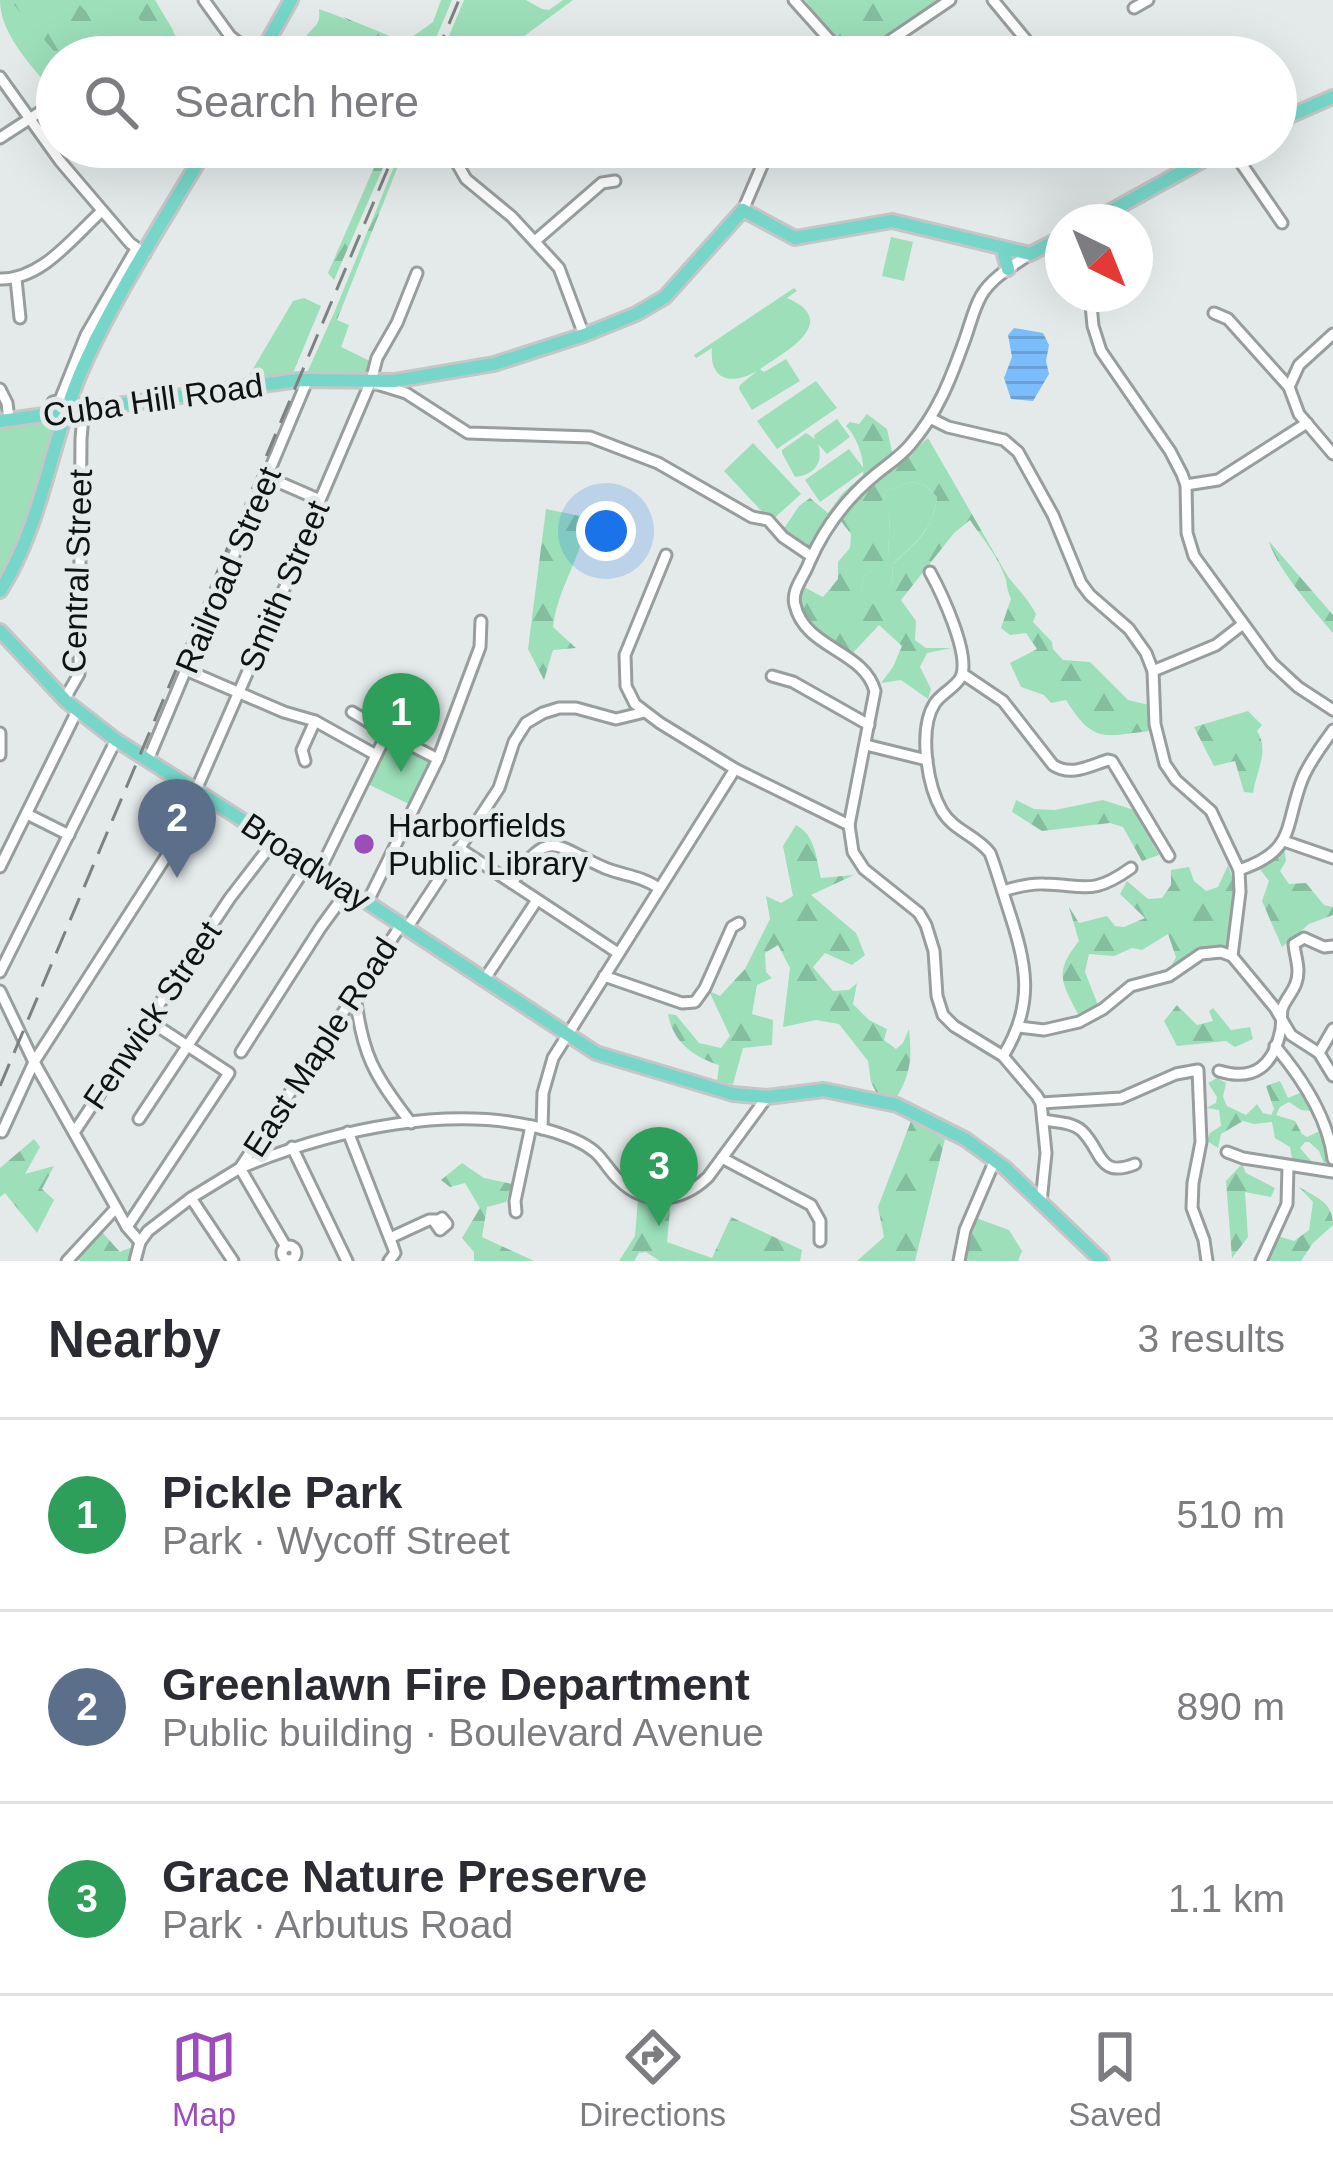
<!DOCTYPE html>
<meta charset="utf-8">
<style>
:root{--surface:#fff;--page:#f7f7f7;--text:#2b2b33;--muted:#7c7c81;--line:#e1e1e2;--accent:#9d4cbc}
body{margin:0;font-family:Helvetica,sans-serif;background:var(--page);color:var(--text)}
.compass{position:absolute;left:1045px;top:204px;width:108px;height:108px;border-radius:50%;background:var(--surface);box-shadow:0 12px 48px #0002;rotate:137deg}
.you{position:absolute;left:606px;top:531px;width:42px;height:42px;margin:-30px;border:9px solid #fff;border-radius:50%;background:#1a73e8;box-shadow:0 0 0 18px #1a73e833}
.badge{display:grid;place-items:center;width:78px;height:78px;border-radius:50%;background:var(--accent);color:#fff;font-size:39px;font-weight:700}
.pin{position:absolute;translate:-50% -99px;filter:drop-shadow(0 3px 6px #0008)}
.pin::after{content:'';position:absolute;top:63px;width:42px;height:36px;background:inherit;clip-path:polygon(0 0,100% 0,50% 100%)}
.list{margin:0;padding:0;list-style:none}
h2{display:flex;justify-content:space-between;align-items:center;height:156px;margin:0;padding:0 48px;font-size:51px}
h2 small{font-size:39px;font-weight:400;color:var(--muted)}
.list li{display:grid;grid-template-columns:78px 1fr auto;gap:36px;align-items:center;box-sizing:border-box;height:192px;padding:0 48px;border-top:3px solid var(--line)}
.list b{display:block;font-size:45px;white-space:nowrap}
.list p{margin:0;font-size:39px;white-space:nowrap;color:var(--muted)}
.list em{font-size:39px;font-style:normal;color:var(--muted)}
.icon{flex:none;width:66px;height:66px;fill:none;stroke:currentColor;stroke-width:2;stroke-linecap:round;stroke-linejoin:round}
.map{position:relative;flex:none;width:1333px;height:1261px;overflow:hidden}
.search{position:absolute;background:var(--surface);box-shadow:0 12px 48px #0002;left:36px;right:36px;top:36px;height:132px;display:flex;align-items:center;gap:30px;box-sizing:border-box;padding:0 42px;border-radius:66px;color:var(--muted);font-size:45px}
.sheet{height:732px;background:var(--surface)}
nav{display:flex;justify-content:space-around;align-items:center;box-sizing:border-box;height:168px;border-top:3px solid var(--line);background:var(--surface);font-size:33px;color:var(--muted)}
nav a{display:grid;justify-items:center;gap:6px}
nav .on{color:var(--accent)}
.map>svg:first-child{display:block}
.green{fill:#9cdfb9}
.forest{fill:url(#forest-firs);fill-rule:evenodd}
.water{fill:url(#water-rules)}
.lines{fill:none;stroke-linecap:round;stroke-linejoin:round}
.minor-casing{stroke:#989d9e;stroke-width:15}
.major-casing{stroke:#c6c6c6;stroke-width:18}
.minor{stroke:#fff;stroke-width:9}
.major{stroke:#76d6ca;stroke-width:12}
.rail{stroke:#7d8181;stroke-width:3;stroke-dasharray:24 12;stroke-linecap:butt}
.poi-dot{fill:#9d4cbc;stroke:#e4eaea;stroke-width:4.5}
.labels{text-anchor:middle;dominant-baseline:central;stroke-width:10;stroke-linejoin:round;paint-order:stroke}
.street-label{font-size:33px;fill:#101212;stroke:#e4eaea}
.poi-label{font-size:33px;fill:#101212;stroke:#e4eaea;text-anchor:start}
</style>
<div class="map">
<svg width="1333" height="1261" viewBox="0 0 1333 1261">
<defs>
<pattern id="forest-firs" width="22" height="20" patternUnits="userSpaceOnUse" patternTransform="scale(3)"><rect width="22" height="20" fill="#9cdfb9"/><path d="M5 1l3.5 6h-7zM16 11l3.5 6h-7z" fill="#85be9e"/></pattern>
<pattern id="water-rules" width="6" height="5" patternUnits="userSpaceOnUse" patternTransform="scale(3)"><rect width="6" height="5" fill="#7bbcfa"/><path d="M0 2.5h6" fill="none" stroke="#69a1d5"/></pattern>
</defs>
<rect width="100%" height="100%" fill="#e4eaea"/>
<g class="green">
<path d="M 0,0 L 153,0 L 189,57 L 57,57 L 57,97 C 35,69 0,36 0,0 Z"/>
<path d="M 464,0 L 526,0 L 542,9 L 549,10 L 563,0 L 573,0 L 496,57 L 440,57 Z"/>
<path d="M 319,9 C 340,16 358,24 376,37 C 385,43 392,51 401,57 L 300,57 C 303,50 303,42 307,35 C 315,25 321,25 319,9 Z"/>
<path d="M 891,237 L 913,242 L 904,281 L 882,276 Z"/>
<path d="M 794,288 L 797,291 L 787,298 C 843,322 783,353 760,369 L 764,372 L 786,359 L 800,381 L 752,410 L 739,389 L 740,385 L 757,371 C 733,385 709,382 712,348 L 696,358 L 694,355 Z"/>
<path d="M 304,298 L 321,306 L 293,373 L 255,377 L 250,374 L 293,301 Z"/>
<path d="M 334,313 L 337,320 L 349,325 L 341,347 L 370,361 L 366,374 L 306,375 Z"/>
<path d="M 816,381 L 837,408 L 777,449 L 757,421 Z"/>
<path d="M 61,417 L 29,523 L 0,585 L 0,426 Z"/>
<path d="M 837,419 L 850,437 L 827,454 L 818,444 C 824,462 815,475 795,477 L 782,453 L 782,450 L 806,433 L 815,439 L 814,435 Z"/>
<path d="M 753,443 L 801,494 L 771,521 L 724,471 Z"/>
<path d="M 849,449 L 865,470 L 820,502 L 805,480 Z"/>
<path d="M 911,482 L 925,485 L 937,497 C 933,531 916,541 893,564 L 892,583 L 863,616 L 861,590 L 864,576 L 888,557 L 890,517 L 882,503 L 886,491 Z"/>
<path d="M 393,739 L 433,760 L 411,805 L 368,784 L 388,742 Z"/>
</g>
<g class="forest">
<path d="M 10,0 L 75,0 C 98,24 122,50 156,57 L 59,57 Z"/>
<path d="M 127,0 L 155,0 L 173,30 L 175,42 L 140,20 Z"/>
<path d="M 441,0 L 452,0 L 428,57 L 401,57 C 392,51 386,44 378,38 C 366,30 353,25 343,17 L 405,42 L 433,22 Z"/>
<path d="M 805,0 L 935,0 L 937,2 L 856,57 L 851,57 Z"/>
<path d="M 383,147 L 392,147 L 334,280 L 328,273 Z"/>
<path d="M 402,147 L 415,147 L 422,150 L 452,147 L 398,166 L 337,320 L 334,313 Z"/>
<path d="M 867,414 L 887,429 L 893,456 L 832,517 L 805,555 L 775,524 L 785,527 L 799,506 L 810,498 L 828,513 L 842,494 L 863,475 C 865,459 857,437 846,426 L 850,422 L 859,424 Z"/>
<path d="M 928,438 L 1007,575 C 1017,589 1028,598 1036,614 L 1033,622 L 1052,642 L 1053,649 L 1063,660 L 1090,662 L 1128,700 L 1149,705 L 1150,731 C 1104,736 1093,744 1066,700 L 1051,703 L 1044,695 L 1021,687 L 1010,663 L 1037,649 L 1026,633 L 1010,635 L 1001,628 L 1011,599 C 1008,593 1007,587 1006,580 C 1000,559 982,538 970,520 L 954,533 L 901,600 L 916,621 L 915,640 L 926,648 L 952,648 L 927,653 L 920,667 L 931,689 L 928,699 L 901,680 L 881,683 L 893,667 L 902,646 L 879,625 L 849,657 C 827,639 790,619 804,587 L 823,597 L 838,579 L 838,562 L 850,548 L 851,534 L 840,520 L 854,501 ZM 911,482 L 925,485 L 937,497 C 933,531 916,542 893,564 L 892,583 L 864,613 L 868,599 L 861,590 L 864,576 L 888,558 L 890,517 L 882,502 L 886,491 Z"/>
<path d="M 546,509 L 580,516 L 578,523 L 584,534 C 575,567 557,593 553,627 L 576,648 L 553,650 L 544,680 L 528,649 Z"/>
<path d="M 1269,541 L 1333,615 L 1333,633 C 1315,612 1275,566 1269,541 Z"/>
<path d="M 1248,711 L 1262,725 L 1257,731 C 1270,750 1256,772 1253,793 L 1244,792 L 1235,761 L 1214,766 L 1194,727 Z"/>
<path d="M 1016,800 L 1034,809 L 1055,810 L 1103,800 L 1134,810 L 1159,855 L 1142,861 L 1123,827 L 1110,823 L 1042,831 L 1012,812 Z"/>
<path d="M 796,825 C 816,836 816,858 821,878 L 854,875 L 811,895 L 856,933 L 865,955 L 852,965 L 825,953 L 813,967 L 833,991 L 849,990 L 857,983 L 853,1004 L 869,1020 L 887,1029 L 884,1040 L 896,1049 L 903,1043 L 909,1029 C 912,1060 911,1072 896,1099 L 876,1092 L 871,1082 L 868,1061 L 839,1024 L 816,1020 L 783,1027 L 790,968 L 778,945 L 765,953 L 766,972 L 772,978 L 757,985 L 752,1014 L 773,1020 L 772,1045 L 743,1048 L 733,1084 L 717,1082 L 719,1065 C 693,1057 673,1042 668,1014 L 676,1015 L 699,1043 L 721,1048 L 730,1036 L 709,991 L 720,996 L 745,969 L 770,919 L 766,896 L 781,903 L 793,896 L 783,846 Z"/>
<path d="M 1284,848 L 1286,861 L 1280,871 L 1289,884 L 1306,883 L 1324,905 L 1333,907 L 1333,915 L 1309,924 L 1282,947 L 1262,901 L 1269,881 L 1259,868 Z"/>
<path d="M 1228,865 L 1234,884 L 1229,949 L 1200,951 L 1169,971 L 1176,957 L 1168,934 L 1142,950 L 1132,948 L 1114,956 L 1089,954 L 1085,972 L 1098,1005 L 1078,1014 C 1061,981 1054,972 1079,941 L 1069,907 L 1079,923 L 1107,916 L 1115,926 L 1124,927 L 1145,918 L 1120,894 L 1127,881 L 1148,899 L 1162,898 L 1171,885 L 1171,870 L 1189,867 L 1194,881 L 1206,891 L 1218,887 Z"/>
<path d="M 1177,1005 L 1197,1025 L 1213,1021 L 1209,1011 L 1213,1008 L 1231,1030 L 1250,1027 L 1253,1039 L 1235,1047 L 1226,1041 L 1177,1046 L 1164,1021 Z"/>
<path d="M 1217,1078 L 1226,1083 L 1223,1097 L 1227,1106 L 1246,1115 L 1257,1104 L 1263,1113 L 1271,1115 L 1274,1109 L 1266,1086 L 1280,1081 L 1288,1098 L 1305,1091 L 1311,1111 L 1301,1110 L 1289,1102 L 1280,1107 L 1276,1115 L 1295,1121 L 1302,1134 L 1307,1137 L 1320,1131 L 1329,1153 L 1325,1166 L 1319,1151 L 1309,1142 L 1305,1142 L 1300,1148 L 1313,1163 L 1292,1158 L 1290,1147 L 1275,1138 L 1272,1122 L 1254,1124 L 1243,1121 L 1221,1134 L 1218,1148 L 1207,1141 L 1210,1133 L 1221,1126 L 1219,1110 L 1206,1108 L 1216,1103 L 1217,1097 L 1208,1083 Z"/>
<path d="M 911,1121 L 945,1139 L 915,1261 L 857,1261 L 884,1237 L 878,1207 Z"/>
<path d="M 34,1139 L 40,1147 L 25,1174 L 54,1166 L 42,1189 L 54,1200 L 37,1233 L 5,1193 L 0,1197 L 0,1168 Z"/>
<path d="M 462,1163 L 484,1178 L 512,1184 L 506,1202 L 487,1207 L 482,1237 L 534,1261 L 474,1261 L 474,1252 L 462,1238 L 480,1208 L 465,1183 L 450,1187 L 441,1180 Z"/>
<path d="M 1242,1164 L 1246,1173 L 1275,1188 L 1271,1197 L 1245,1192 L 1248,1237 L 1232,1258 L 1226,1181 Z"/>
<path d="M 1299,1187 C 1317,1198 1333,1202 1333,1225 L 1313,1243 L 1301,1261 L 1263,1261 L 1278,1236 L 1294,1241 L 1309,1230 L 1313,1202 Z"/>
<path d="M 638,1198 L 652,1208 L 670,1209 L 667,1242 L 712,1258 L 731,1217 L 802,1250 L 800,1261 L 660,1261 L 646,1252 L 639,1253 L 634,1261 L 619,1261 L 635,1236 Z"/>
<path d="M 976,1218 L 1009,1230 L 1022,1251 L 1018,1261 L 965,1261 Z"/>
<path d="M 101,1231 L 120,1252 L 135,1246 L 131,1261 L 80,1261 L 77,1257 Z"/>
</g>
<path class="water" d="M 1014,328 L 1043,333 L 1049,345 L 1046,361 L 1049,374 L 1033,401 L 1011,399 L 1004,378 L 1012,357 L 1008,335 Z"/>
<g class="lines">
<defs>
<g id="minor">
<path d="M 204,0 L 230,36 L 257,57"/>
<path d="M 794,0 L 845,57"/>
<path d="M 993,0 L 1031,46"/>
<path d="M 1134,8 L 1148,0"/>
<path d="M 866,57 L 950,0"/>
<path d="M 0,77 L 60,161 L 130,243 L 145,254"/>
<path d="M 0,138 L 57,101"/>
<path d="M 458,147 L 458,165 L 466,179 L 512,217 L 559,268 L 584,335"/>
<path d="M 1177,147 L 1191,165"/>
<path d="M 1230,147 L 1282,223"/>
<path d="M 743,210 L 770,147"/>
<path d="M 535,241 L 602,183 L 615,181"/>
<path d="M 1030,254 C 1014,265 991,278 981,296 C 974,308 970,325 965,339 C 951,378 938,413 910,445 C 900,457 887,465 875,475 C 846,499 824,528 809,563 C 804,577 791,590 795,605 C 805,649 864,650 875,691 L 849,825 L 853,852 L 864,869 L 919,913 L 926,925 L 934,951 L 937,996 L 943,1015 L 954,1026 L 1003,1056 L 1037,1096 L 1041,1103 L 1046,1153 L 1041,1202"/>
<path d="M 0,279 C 42,280 73,237 102,211"/>
<path d="M 16,279 L 20,318"/>
<path d="M 1090,294 L 1093,326 L 1101,351 L 1170,451 L 1182,474 L 1186,485 L 1187,533 L 1194,556 L 1272,663 L 1298,687 L 1333,710"/>
<path d="M 1214,313 L 1228,319 L 1289,387 L 1299,414 L 1333,454"/>
<path d="M 377,384 L 406,393 L 468,433 L 590,437 L 658,463 L 752,517 L 768,520 L 783,537 L 811,556"/>
<path d="M 1289,387 L 1299,365 L 1333,334"/>
<path d="M 0,389 L 7,403 L 9,419"/>
<path d="M 53,402 L 60,400 L 86,335 L 136,249"/>
<path d="M 932,419 L 948,427 L 1004,440 L 1018,452 L 1053,515 L 1081,583 L 1090,595 L 1129,629 L 1146,653 L 1153,671 L 1155,724 L 1165,764 L 1176,780 L 1211,811 L 1239,870 L 1240,892 L 1232,956"/>
<path d="M 267,477 L 320,500"/>
<path d="M 1186,485 L 1218,480 L 1307,423"/>
<path d="M 666,555 L 625,655 L 626,686 L 635,704 L 660,723 L 735,769 L 849,825"/>
<path d="M 930,572 C 941,592 971,655 961,677 C 956,687 942,693 935,703 C 918,729 927,785 942,811 C 954,831 976,835 990,853 C 997,871 1002,890 1008,908 C 1026,963 1036,1003 1003,1056"/>
<path d="M 186,670 L 284,712 L 315,721 L 376,755"/>
<path d="M 1153,671 L 1216,645 L 1243,624"/>
<path d="M 963,674 L 1003,701 L 1053,765 C 1071,777 1089,766 1108,760 L 1112,761 L 1169,856"/>
<path d="M 772,676 L 793,682 L 869,725"/>
<path d="M 64,700 L 79,674 L 81,439 L 83,416 L 89,408"/>
<path d="M 352,712 L 387,733"/>
<path d="M 0,733 L 0,755"/>
<path d="M 866,745 L 927,760"/>
<path d="M 148,760 L 307,381"/>
<path d="M 305,761 L 302,750 L 315,721"/>
<path d="M 196,790 L 309,532 L 320,500 L 371,381 L 377,358 L 397,323 L 417,273"/>
<path d="M 27,814 L 69,835"/>
<path d="M 1284,841 L 1333,858"/>
<path d="M 459,848 L 618,953"/>
<path d="M 0,867 L 77,711"/>
<path d="M 1239,870 C 1296,851 1284,827 1302,780 C 1309,762 1322,746 1333,730"/>
<path d="M 319,872 L 387,733 L 438,759"/>
<path d="M 512,883 C 549,825 556,847 605,868 C 625,876 639,875 659,888"/>
<path d="M 1003,891 C 1016,887 1030,883 1044,884 C 1085,885 1092,896 1131,868"/>
<path d="M 367,903 L 438,759 L 480,647 L 481,621"/>
<path d="M 407,928 L 499,788 L 514,742 L 526,723 L 543,713 L 559,708 L 576,708 L 616,719 L 645,712"/>
<path d="M 0,972 L 116,740"/>
<path d="M 604,976 L 682,1003 L 695,1002 L 705,988 L 732,927 L 739,923"/>
<path d="M 484,980 L 537,900"/>
<path d="M 0,991 L 34,1062 L 127,1227 L 140,1242"/>
<path d="M 355,994 C 362,1055 374,1075 411,1123"/>
<path d="M 1019,1027 L 1044,1030 L 1079,1022 L 1103,1009 L 1131,986 L 1169,976 L 1201,954 L 1221,952 L 1232,956 L 1275,1008 L 1291,1035 L 1319,1053 L 1333,1076"/>
<path d="M 1275,1046 C 1302,1078 1328,1117 1333,1159"/>
<path d="M 241,1052 L 321,927 L 348,890"/>
<path d="M 1319,1053 L 1333,1029"/>
<path d="M 1219,1071 C 1255,1082 1274,1065 1281,1029 C 1282,1022 1281,1015 1282,1009 C 1285,1000 1293,992 1296,983 C 1301,969 1295,957 1294,944 L 1304,938 L 1324,947 L 1333,946"/>
<path d="M 1041,1103 L 1121,1098 L 1176,1074 L 1198,1070 L 1201,1142 L 1193,1183 L 1192,1208 L 1204,1240 L 1207,1261"/>
<path d="M 139,1119 L 308,864"/>
<path d="M 1043,1120 C 1055,1122 1072,1122 1082,1131 C 1102,1150 1098,1179 1135,1164"/>
<path d="M 542,1129 L 543,1093 L 553,1058 L 735,769"/>
<path d="M 75,1131 L 230,898 L 274,841"/>
<path d="M 2,1132 L 34,1062 L 205,796"/>
<path d="M 348,1132 L 393,1247 L 395,1253 L 389,1261"/>
<path d="M 292,1147 L 347,1261"/>
<path d="M 1227,1152 L 1243,1158 L 1333,1172"/>
<path d="M 722,1158 L 811,1205 L 820,1221 L 820,1241"/>
<path d="M 191,1198 L 233,1261"/>
<path d="M 516,1212 L 515,1201 L 531,1126"/>
<path d="M 442,1218 L 447,1224 L 440,1230 L 435,1223 Z"/>
<path d="M 127,1227 L 229,1073 L 148,1020"/>
<path d="M 390,1238 L 429,1220 L 437,1220"/>
<circle cx="289" cy="1253" r="7"/>
<path d="M 286,1247 L 240,1168 C 332,1130 456,1101 554,1132 C 569,1137 583,1142 595,1152 C 604,1160 610,1172 619,1180 C 646,1207 682,1202 708,1177 L 767,1097"/>
<path d="M 67,1261 L 116,1208"/>
<path d="M 135,1261 L 140,1242 L 148,1231 L 191,1198 L 240,1168 L 401,925"/>
<path d="M 959,1261 L 965,1230 L 995,1160"/>
<path d="M 1261,1261 L 1287,1204 L 1288,1166"/>
</g>
<g id="major">
<path d="M 259,57 L 291,0"/>
<path d="M 1276,122 L 1333,97"/>
<path d="M 1091,222 L 1227,147"/>
<path d="M 1006,249 L 1004,254 L 1008,269"/>
<path d="M 0,421 L 298,380 L 394,381 L 494,364 L 584,335 L 636,314 L 665,297 L 743,210 L 795,238 L 892,221 L 1030,254 L 1063,237"/>
<path d="M 0,591 C 42,525 50,445 80,374 C 113,298 165,219 207,147"/>
<path d="M 0,631 L 67,702 L 116,740 L 233,814 L 596,1053 L 733,1094 L 767,1097 L 824,1090 L 897,1105 L 965,1139 L 1005,1168 L 1102,1261"/>
</g>
</defs>
<use href="#minor" class="minor-casing"/>
<use href="#major" class="major-casing"/>
<use href="#minor" class="minor"/>
<use href="#major" class="major"/>
<g class="rail">
<path d="M 435,57 L 459,0"/>
<path d="M 0,1086 L 397,147"/>
</g>
</g>
<circle class="poi-dot" cx="364" cy="844" r="12"/>
<g class="labels">
<g class="street-label">
<text transform="translate(153 400) rotate(-8)">Cuba Hill Road</text>
<text transform="translate(228 570) rotate(-67)">Railroad Street</text>
<text transform="translate(77 571) rotate(-88)">Central Street</text>
<text transform="translate(284 586) rotate(-67)">Smith Street</text>
<text transform="translate(306 862) rotate(34)">Broadway</text>
<text transform="translate(152 1015) rotate(-56)">Fenwick Street</text>
<text transform="translate(320 1047) rotate(-57)">East Maple Road</text>
</g>
<g class="poi-label">
<text x="388" y="825">Harborfields<tspan x="388" dy="38">Public Library</tspan></text>
</g>
</g>
</svg>
<svg class="compass" viewBox="-18 -18 36 36"><path d="M0-13l5 13h-10z" fill="#e53935"/><path d="M0 13l5-13h-10z" fill="#7c7c81"/></svg>
<div class="you"></div>
<div class="pin badge" style="left:401px;top:772px;background:#2e9e5b">1</div>
<div class="pin badge" style="left:177px;top:878px;background:#5c6f8a">2</div>
<div class="pin badge" style="left:659px;top:1226px;background:#2e9e5b">3</div>
<div class="search"><svg class="icon" aria-label="search" viewBox="0 0 24 24"><circle cx="10" cy="10" r="6"/><path d="M15 15l6 6"/></svg>Search here</div>
</div>
<section class="sheet">
<h2>Nearby<small>3 results</small></h2>
<ul class="list">
<li><span class="badge" style="background:#2e9e5b">1</span><div><b>Pickle Park</b><p>Park · Wycoff Street</p></div><em>510 m</em></li>
<li><span class="badge" style="background:#5c6f8a">2</span><div><b>Greenlawn Fire Department</b><p>Public building · Boulevard Avenue</p></div><em>890 m</em></li>
<li><span class="badge" style="background:#2e9e5b">3</span><div><b>Grace Nature Preserve</b><p>Park · Arbutus Road</p></div><em>1.1 km</em></li>
</ul>
</section>
<nav>
<a class="on"><svg class="icon" aria-label="map" viewBox="0 0 24 24"><path d="M3 6l6-2 6 2 6-2v14l-6 2-6-2-6 2zM9 4v14M15 6v14"/></svg>Map</a>
<a><svg class="icon" aria-label="directions" viewBox="0 0 24 24"><path d="M12 3l9 9-9 9-9-9zM9 14v-3h6M13 9l2 2-2 2"/></svg>Directions</a>
<a><svg class="icon" aria-label="saved" viewBox="0 0 24 24"><path d="M7 4h10v16l-5-4-5 4z"/></svg>Saved</a>
</nav>
